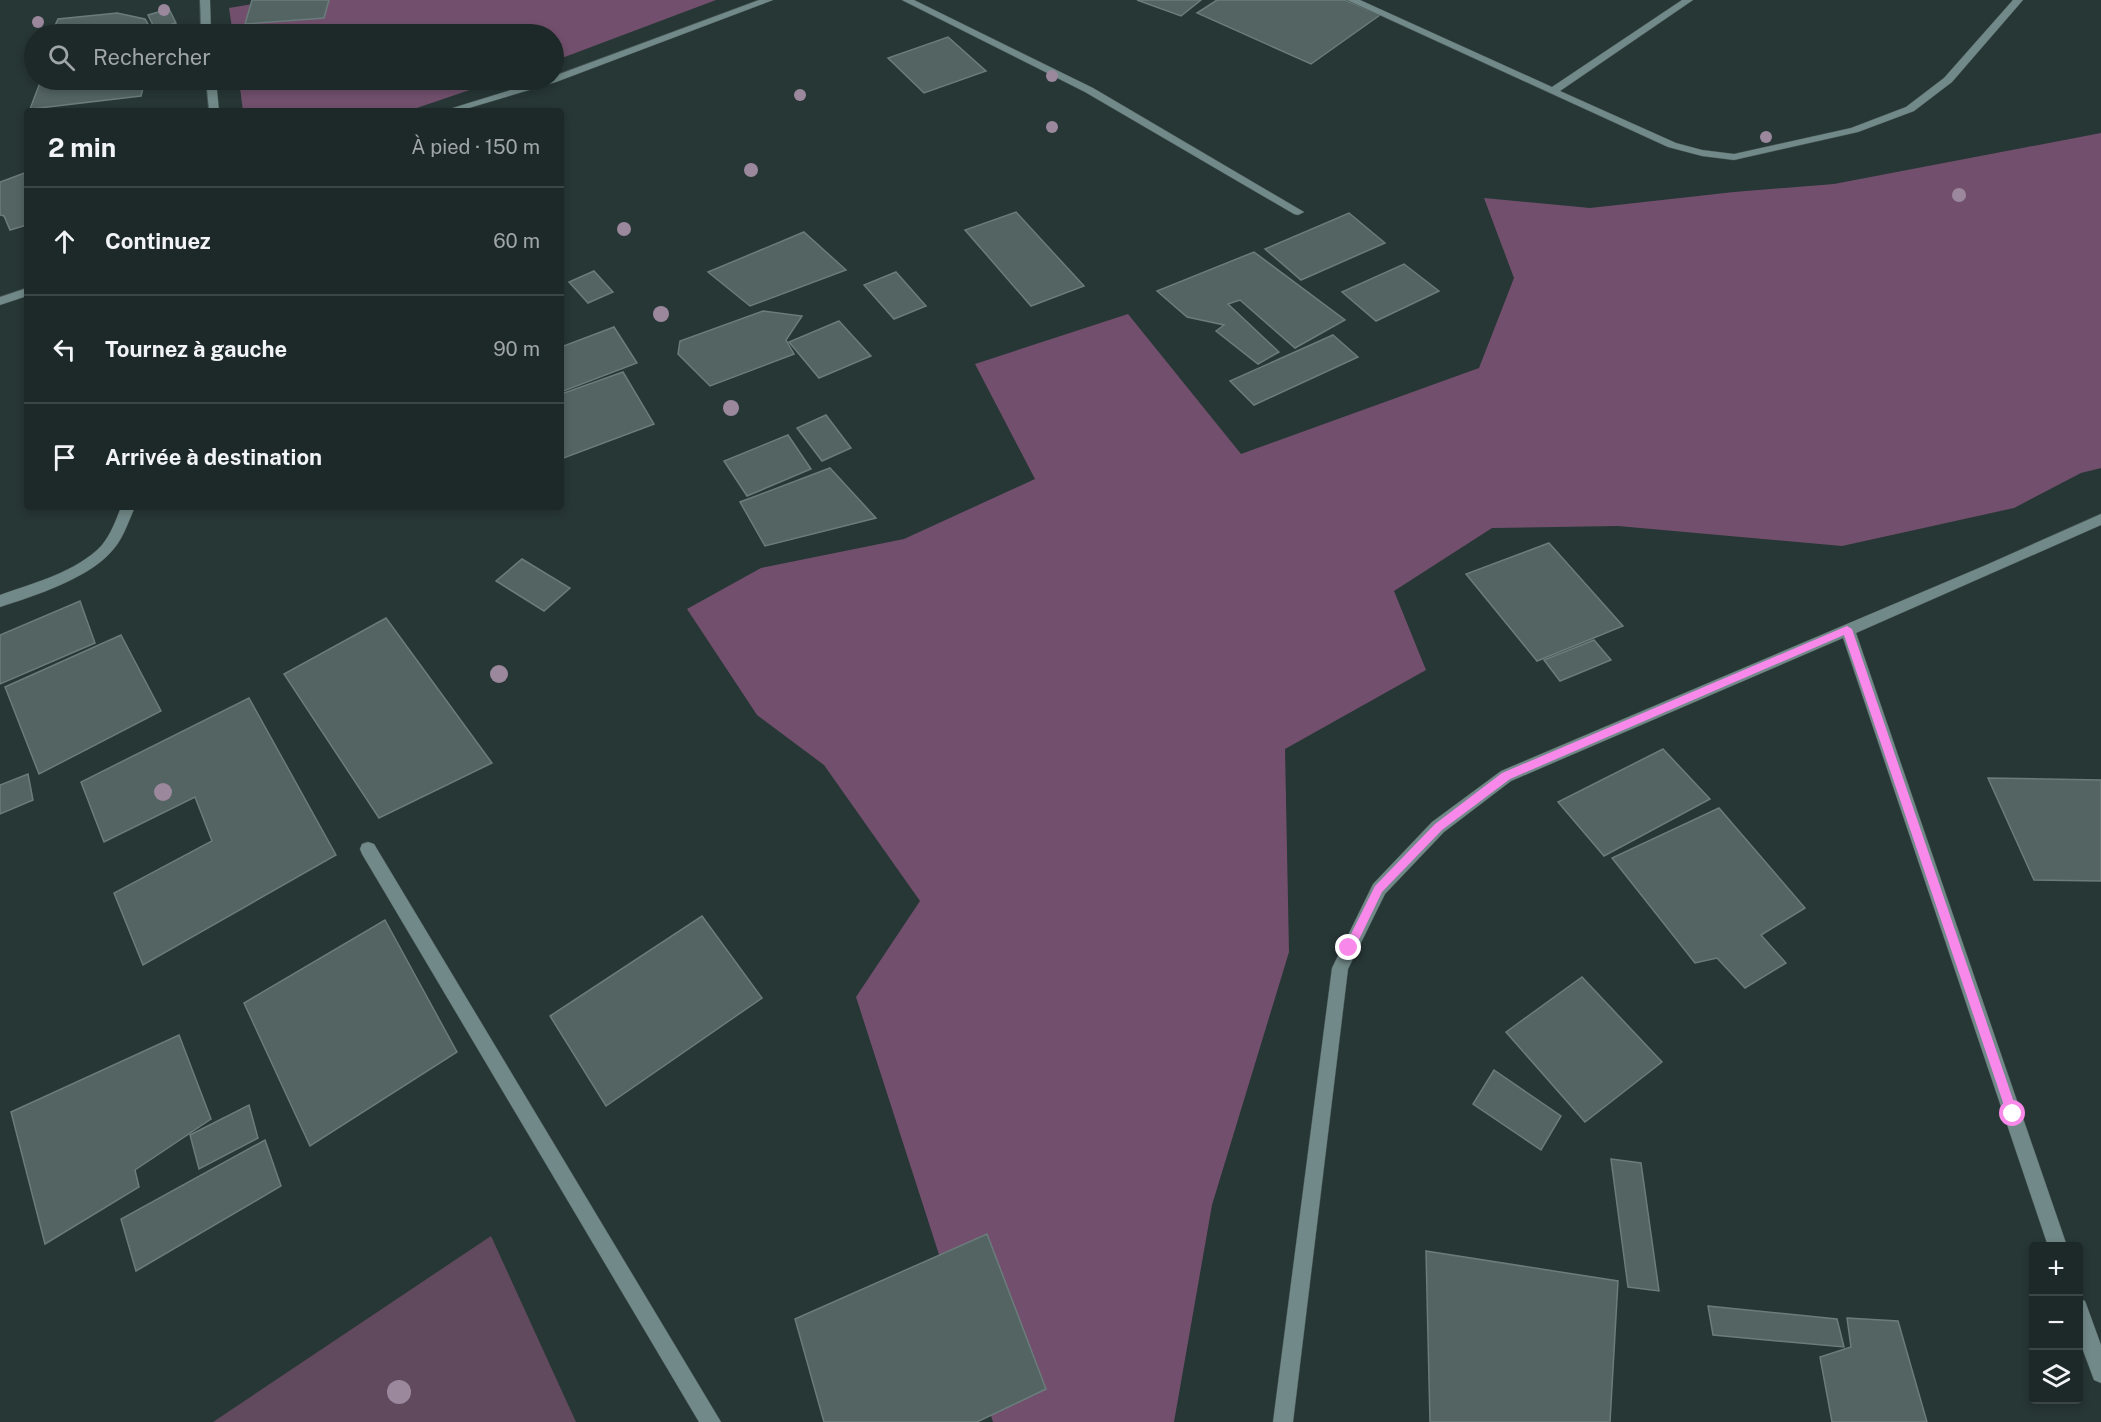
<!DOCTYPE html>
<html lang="fr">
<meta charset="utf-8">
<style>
:root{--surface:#1d2928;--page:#2a3534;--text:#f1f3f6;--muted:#a0a6a8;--line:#3b4545}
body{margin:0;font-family:"Public Sans",sans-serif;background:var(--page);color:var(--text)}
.controls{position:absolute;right:18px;bottom:18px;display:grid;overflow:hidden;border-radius:6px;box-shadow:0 3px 9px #0003}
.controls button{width:54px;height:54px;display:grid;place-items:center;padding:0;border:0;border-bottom:2px solid var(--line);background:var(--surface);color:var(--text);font:30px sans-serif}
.stop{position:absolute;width:18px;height:18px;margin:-14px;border:4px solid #f888e9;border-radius:50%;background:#fff}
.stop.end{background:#f888e9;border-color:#fff;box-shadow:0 2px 6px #0008}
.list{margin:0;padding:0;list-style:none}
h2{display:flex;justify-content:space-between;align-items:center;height:78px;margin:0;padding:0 24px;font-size:26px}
h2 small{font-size:20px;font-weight:400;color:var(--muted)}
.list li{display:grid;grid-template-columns:39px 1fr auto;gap:18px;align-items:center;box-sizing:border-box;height:108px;padding:0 24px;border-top:2px solid var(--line)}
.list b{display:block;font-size:22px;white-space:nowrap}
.list em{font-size:20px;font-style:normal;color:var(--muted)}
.icon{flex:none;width:33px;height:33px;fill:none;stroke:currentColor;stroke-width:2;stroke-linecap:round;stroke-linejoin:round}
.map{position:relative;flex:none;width:2101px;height:1422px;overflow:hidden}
.search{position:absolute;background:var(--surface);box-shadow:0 3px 9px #0003;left:24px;top:24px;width:540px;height:66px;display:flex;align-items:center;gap:15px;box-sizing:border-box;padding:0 21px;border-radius:33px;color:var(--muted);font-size:22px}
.panel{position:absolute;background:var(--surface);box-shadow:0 3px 9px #0003;left:24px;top:108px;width:540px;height:402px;border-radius:6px}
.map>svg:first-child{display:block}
.green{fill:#624a5e}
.forest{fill:#72506d}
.building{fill:#536463;stroke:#6a7c7b;stroke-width:1.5}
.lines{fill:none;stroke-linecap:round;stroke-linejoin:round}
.minor-casing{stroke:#455453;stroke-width:1}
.minor{fill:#718988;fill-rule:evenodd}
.tree{fill:#9b889d}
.route{fill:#f888e9}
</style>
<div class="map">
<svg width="2101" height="1422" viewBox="0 0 2101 1422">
<rect width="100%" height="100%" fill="#273736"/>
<path class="green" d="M 491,1236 L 576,1422 L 213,1422 Z"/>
<g class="forest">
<path d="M 276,0 L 716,0 L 554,61 L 554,34 L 233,34 L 229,8 Z"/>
<path d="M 239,80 L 499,80 L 408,111 L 243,111 Z"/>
<path d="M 2101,133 L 2101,468 L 2081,473 L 2014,508 L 1842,546 L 1618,526 L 1492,528 L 1394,591 L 1426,670 L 1285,749 L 1289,952 L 1212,1205 L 1174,1422 L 993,1422 L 856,997 L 920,901 L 824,765 L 757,715 L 687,609 L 761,568 L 904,539 L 1035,479 L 975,364 L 1128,314 L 1241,454 L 1479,368 L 1514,278 L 1484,198 L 1590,208 L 1734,192 L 1834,184 Z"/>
</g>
<g class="building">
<path d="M 252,0 L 329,0 L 324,18 L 245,24 Z"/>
<path d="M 1137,0 L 1201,0 L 1181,16 Z"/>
<path d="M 1217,0 L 1345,0 L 1380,15 L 1311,64 L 1197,13 Z"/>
<path d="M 169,9 L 176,23 L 155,29 L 148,15 Z"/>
<path d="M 117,13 L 145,19 L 152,31 L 162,30 L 162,34 L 51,34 L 58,19 Z"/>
<path d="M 948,37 L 986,71 L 924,93 L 888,58 Z"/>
<path d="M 41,80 L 145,80 L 141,96 L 30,109 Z"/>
<path d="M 27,172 L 27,225 L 10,230 L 4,216 L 0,215 L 0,182 Z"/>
<path d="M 1016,212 L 1084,286 L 1031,306 L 965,230 Z"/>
<path d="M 1349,213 L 1385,243 L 1301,280 L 1265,249 Z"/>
<path d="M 804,232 L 846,270 L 750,306 L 708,272 Z"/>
<path d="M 1254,252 L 1345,320 L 1295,348 L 1240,300 L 1228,304 L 1279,352 L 1258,364 L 1216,331 L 1224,325 L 1187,317 L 1157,291 Z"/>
<path d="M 1404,264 L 1439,291 L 1376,321 L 1342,292 Z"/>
<path d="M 594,271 L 613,292 L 588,303 L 569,282 Z"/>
<path d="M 896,272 L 926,306 L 894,319 L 864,285 Z"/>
<path d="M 763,311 L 802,316 L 786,340 L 794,354 L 710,386 L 678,354 L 680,341 Z"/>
<path d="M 839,321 L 871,356 L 819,378 L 789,342 Z"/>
<path d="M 614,327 L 637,363 L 561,392 L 561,347 Z"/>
<path d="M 1333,335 L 1358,357 L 1254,405 L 1230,381 Z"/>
<path d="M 623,372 L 654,424 L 561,459 L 561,394 Z"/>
<path d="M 826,415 L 851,448 L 822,461 L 797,428 Z"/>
<path d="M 788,435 L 811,469 L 747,496 L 724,461 Z"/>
<path d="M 830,468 L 876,518 L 765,546 L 740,502 Z"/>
<path d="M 1549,543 L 1623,626 L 1537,661 L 1466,574 Z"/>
<path d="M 522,559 L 570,588 L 544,611 L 496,581 Z"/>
<path d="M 80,601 L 95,643 L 0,684 L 0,635 Z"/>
<path d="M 386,618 L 492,763 L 379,818 L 284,674 Z"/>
<path d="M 121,635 L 161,711 L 39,774 L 5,687 Z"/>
<path d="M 1594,640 L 1611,660 L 1560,681 L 1544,660 Z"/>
<path d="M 249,698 L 336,855 L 143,965 L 114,893 L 212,841 L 195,797 L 104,842 L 81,782 Z"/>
<path d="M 1663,749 L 1710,799 L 1604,856 L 1558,802 Z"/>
<path d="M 28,774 L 33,800 L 0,814 L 0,785 Z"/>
<path d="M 1988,778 L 2101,780 L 2101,881 L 2034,880 Z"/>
<path d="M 1719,808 L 1805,908 L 1761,935 L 1786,963 L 1745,988 L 1717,958 L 1695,963 L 1612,858 Z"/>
<path d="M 702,916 L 762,998 L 606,1106 L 550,1016 Z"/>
<path d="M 385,920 L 457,1052 L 310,1146 L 244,1003 Z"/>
<path d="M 1582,977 L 1662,1062 L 1585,1122 L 1506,1032 Z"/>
<path d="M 179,1035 L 211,1119 L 135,1170 L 139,1187 L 45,1244 L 11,1112 Z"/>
<path d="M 1494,1070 L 1561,1116 L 1541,1150 L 1473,1104 Z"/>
<path d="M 249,1105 L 258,1138 L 199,1169 L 190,1135 Z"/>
<path d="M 265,1140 L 281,1186 L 136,1271 L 121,1219 Z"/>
<path d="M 1611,1159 L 1641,1163 L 1659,1291 L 1628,1287 Z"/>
<path d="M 987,1234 L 1046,1389 L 977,1422 L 824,1422 L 795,1319 Z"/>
<path d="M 1426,1251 L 1618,1281 L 1610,1422 L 1430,1422 Z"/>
<path d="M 1708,1306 L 1837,1319 L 1844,1347 L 1713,1335 Z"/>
<path d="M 1847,1318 L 1898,1321 L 1927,1422 L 1832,1422 L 1820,1357 L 1851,1347 Z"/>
</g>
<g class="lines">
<defs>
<g id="minor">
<path d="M 200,0 L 210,0 L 211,34 L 201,34 Z"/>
<path d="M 759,0 L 773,0 L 556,82 L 459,111 L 443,111 L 543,80 L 554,80 L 554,76 Z"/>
<path d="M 902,0 L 914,0 L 1093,88 L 1304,212 L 1298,215 L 1294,214 L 1085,92 Z"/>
<path d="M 1347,0 L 1360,0 L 1552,87 L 1682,0 L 1693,0 L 1560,91 L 1676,143 L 1702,150 L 1734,154 L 1851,128 L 1906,107 L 1944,78 L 2013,0 L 2023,0 L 1952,82 L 1914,111 L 1858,132 L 1734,160 L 1702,156 L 1668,147 Z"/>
<path d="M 206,80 L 216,80 L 219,111 L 209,111 Z"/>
<path d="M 27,288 L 27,296 L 0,305 L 0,297 Z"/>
<path d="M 121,507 L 135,507 C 128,522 123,540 111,552 C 87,579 34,596 0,607 L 0,595 C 33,583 77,572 102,545 C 111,534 116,520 121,507 Z"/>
<path d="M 2101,514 L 2101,525 L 1856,633 L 2067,1246 L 2048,1246 L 1843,638 L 1511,781 L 1444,832 L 1385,894 L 1348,969 L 1293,1422 L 1273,1422 L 1332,968 L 1373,884 L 1432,822 L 1501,771 L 1986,565 Z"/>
<path d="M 368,842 L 374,844 L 721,1422 L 699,1422 L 362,854 L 360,849 L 362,844 Z"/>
<path d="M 2078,1298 L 2085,1301 L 2101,1345 L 2101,1383 L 2094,1380 L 2078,1337 Z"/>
</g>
</defs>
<use href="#minor" class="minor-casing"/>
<use href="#minor" class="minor"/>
</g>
<g class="tree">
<circle cx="164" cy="10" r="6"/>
<circle cx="38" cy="22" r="6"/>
<circle cx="1052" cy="76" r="6"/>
<circle cx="800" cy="95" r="6"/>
<circle cx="1052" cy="127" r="6"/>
<circle cx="1766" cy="137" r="6"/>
<circle cx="751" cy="170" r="7"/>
<circle cx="1959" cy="195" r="7"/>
<circle cx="624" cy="229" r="7"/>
<circle cx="661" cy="314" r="8"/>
<circle cx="731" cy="408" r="8"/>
<circle cx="499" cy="674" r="9"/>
<circle cx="163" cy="792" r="9"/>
<circle cx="399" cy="1392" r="12"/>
</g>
<path class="route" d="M 1847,626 L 1852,629 L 2018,1114 L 2017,1118 L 2013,1120 L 2007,1114 L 1844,635 L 1510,779 L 1442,830 L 1382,892 L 1353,952 L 1346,952 L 1344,948 L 1375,886 L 1435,824 L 1502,773 Z"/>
</svg>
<div class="controls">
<button>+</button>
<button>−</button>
<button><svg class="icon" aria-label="layers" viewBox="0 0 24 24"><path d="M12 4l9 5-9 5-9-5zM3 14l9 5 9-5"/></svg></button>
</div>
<div class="stop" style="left:2013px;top:1114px"></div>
<div class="stop end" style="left:1349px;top:948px"></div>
<div class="search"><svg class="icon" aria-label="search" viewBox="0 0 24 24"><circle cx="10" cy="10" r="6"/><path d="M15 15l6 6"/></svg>Rechercher</div>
<section class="panel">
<h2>2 min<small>À pied · 150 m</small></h2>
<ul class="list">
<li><svg class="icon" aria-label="ahead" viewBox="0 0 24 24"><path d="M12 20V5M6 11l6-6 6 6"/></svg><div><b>Continuez</b></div><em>60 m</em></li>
<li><svg class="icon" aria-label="left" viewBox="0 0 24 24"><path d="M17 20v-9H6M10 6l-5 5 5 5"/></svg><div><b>Tournez à gauche</b></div><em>90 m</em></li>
<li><svg class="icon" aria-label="arrive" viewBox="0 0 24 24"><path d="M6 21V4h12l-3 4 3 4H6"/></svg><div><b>Arrivée à destination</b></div></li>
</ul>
</section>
</div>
